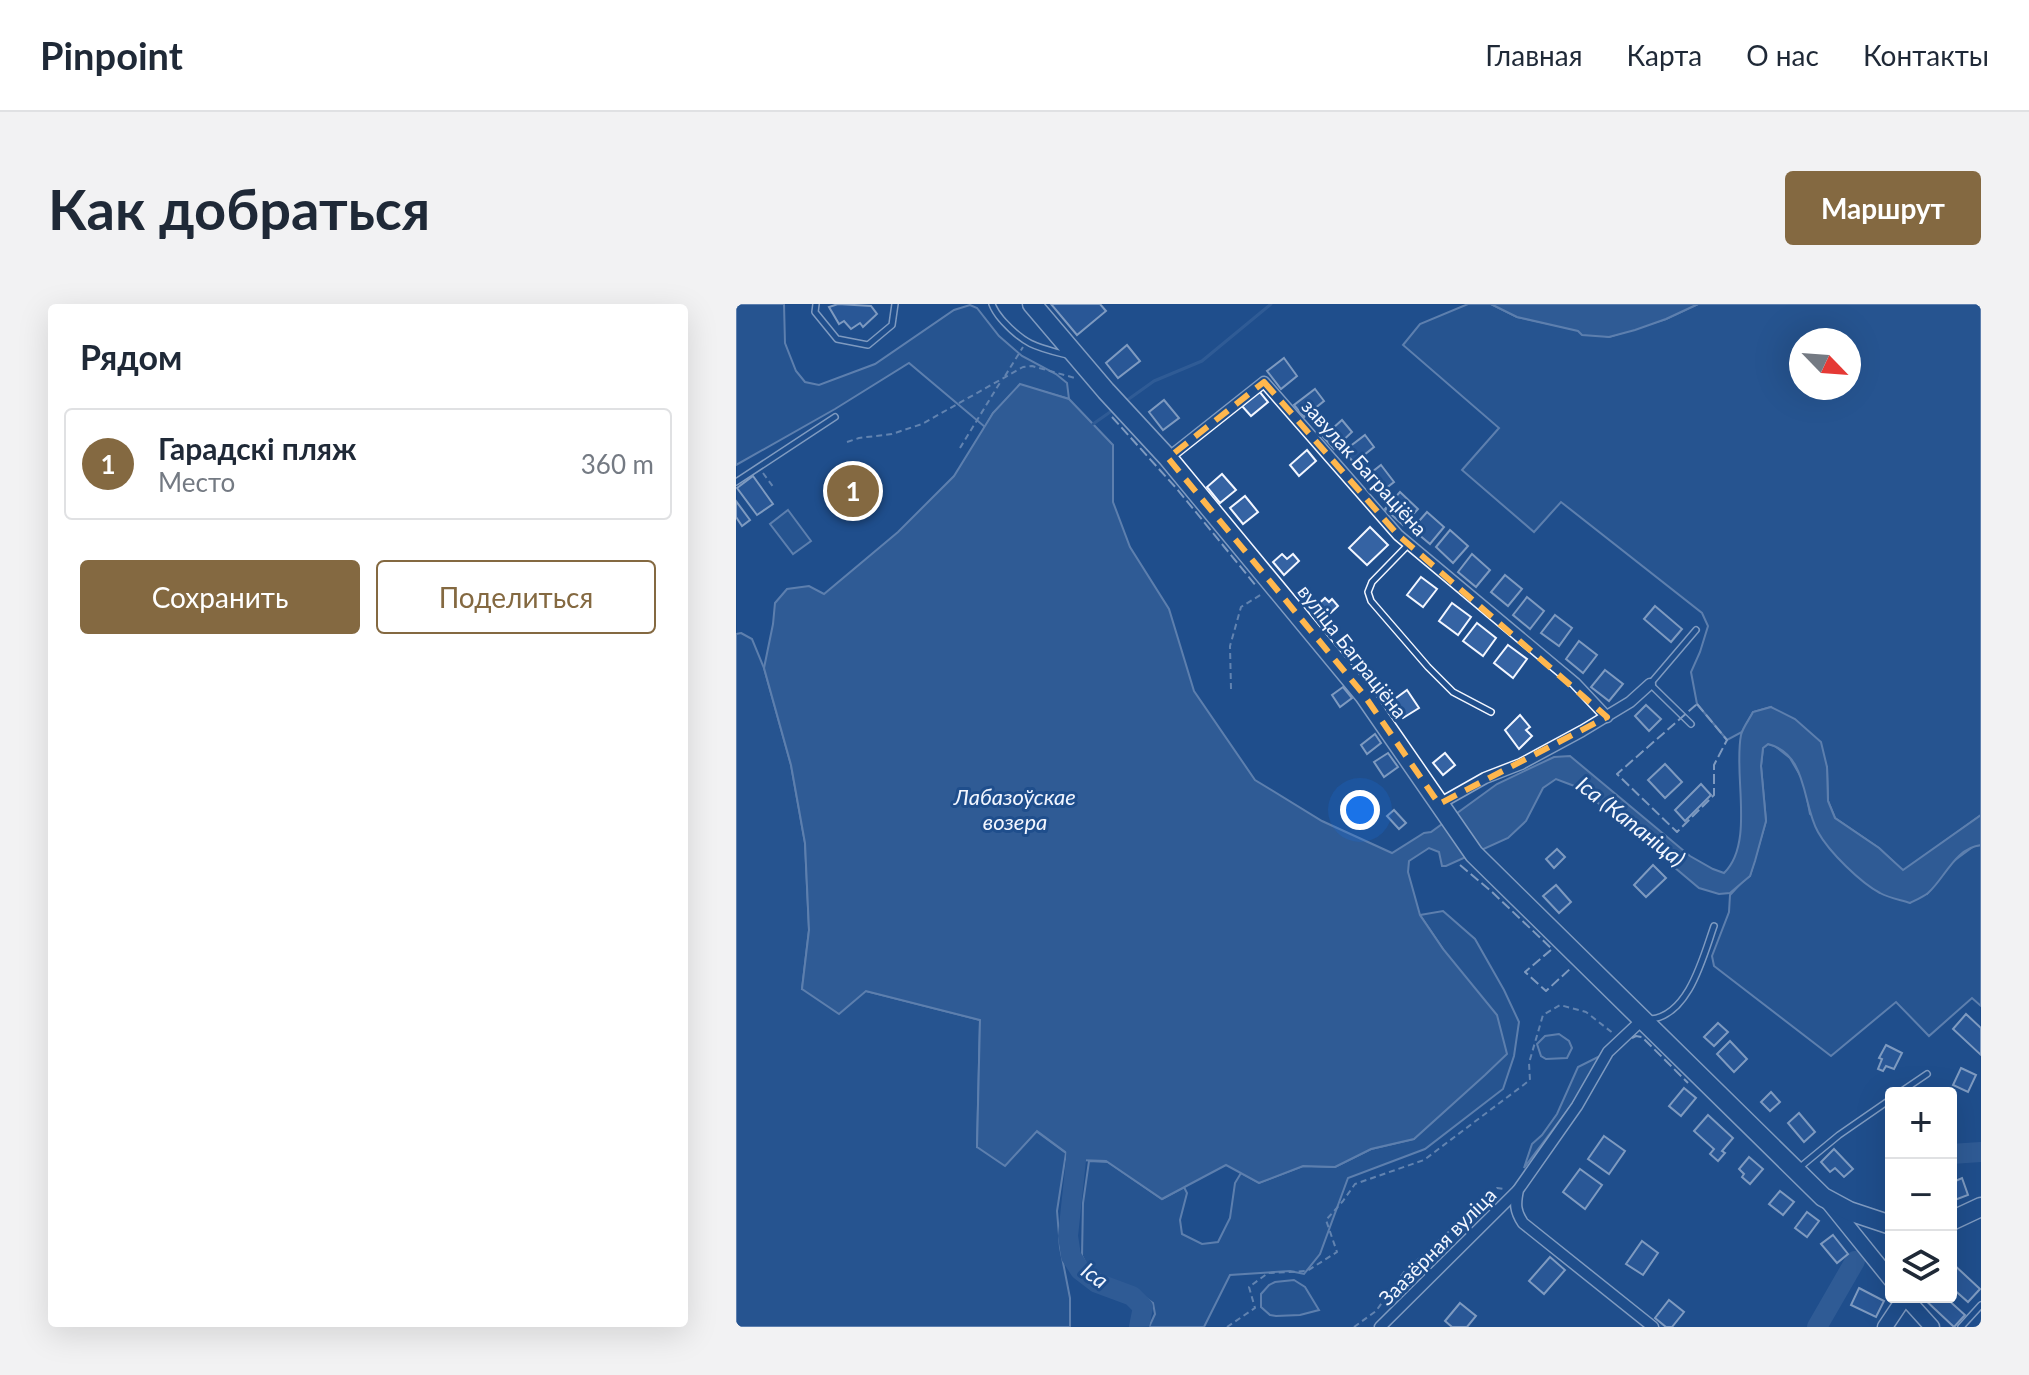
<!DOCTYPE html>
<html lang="ru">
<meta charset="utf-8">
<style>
:root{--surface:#fff;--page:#f2f2f3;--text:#1f2937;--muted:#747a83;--line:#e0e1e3;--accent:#846941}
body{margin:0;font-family:Lato,sans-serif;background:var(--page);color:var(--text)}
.controls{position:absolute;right:24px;bottom:24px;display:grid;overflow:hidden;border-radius:8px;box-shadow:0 8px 32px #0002}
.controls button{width:72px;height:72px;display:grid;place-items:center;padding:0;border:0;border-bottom:2px solid var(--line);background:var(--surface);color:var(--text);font:40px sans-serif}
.compass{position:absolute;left:1053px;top:24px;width:72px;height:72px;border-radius:50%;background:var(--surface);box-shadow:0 8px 32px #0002;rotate:115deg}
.you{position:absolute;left:624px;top:506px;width:28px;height:28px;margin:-20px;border:6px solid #fff;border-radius:50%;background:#1a73e8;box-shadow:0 0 0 12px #1a73e833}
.badge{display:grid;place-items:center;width:52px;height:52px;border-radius:50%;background:var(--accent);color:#fff;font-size:26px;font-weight:700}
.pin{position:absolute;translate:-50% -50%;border:4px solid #fff;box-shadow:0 2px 8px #0006}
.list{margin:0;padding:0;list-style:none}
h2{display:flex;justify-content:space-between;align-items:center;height:104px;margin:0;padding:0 32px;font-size:34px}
h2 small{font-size:26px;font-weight:400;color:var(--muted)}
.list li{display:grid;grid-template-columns:52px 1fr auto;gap:24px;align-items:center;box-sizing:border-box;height:112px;margin:0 16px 16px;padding:0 16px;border:2px solid var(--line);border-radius:8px}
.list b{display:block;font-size:30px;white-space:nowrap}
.list p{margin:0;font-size:26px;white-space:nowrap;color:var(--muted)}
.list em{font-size:26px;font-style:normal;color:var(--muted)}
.actions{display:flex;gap:16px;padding:24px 32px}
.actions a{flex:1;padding:18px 0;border:2px solid var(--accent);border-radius:8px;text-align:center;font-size:28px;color:var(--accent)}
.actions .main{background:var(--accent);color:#fff}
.icon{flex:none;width:44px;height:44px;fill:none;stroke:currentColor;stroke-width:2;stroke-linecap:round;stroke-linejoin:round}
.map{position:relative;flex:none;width:1245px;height:1023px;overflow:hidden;border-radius:8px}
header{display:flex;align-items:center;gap:48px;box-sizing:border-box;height:112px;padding:0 40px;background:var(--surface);border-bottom:2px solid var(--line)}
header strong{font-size:38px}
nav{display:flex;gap:44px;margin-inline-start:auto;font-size:28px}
.intro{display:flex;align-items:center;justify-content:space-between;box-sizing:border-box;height:192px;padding:0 48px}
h1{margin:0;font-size:56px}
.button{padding:20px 36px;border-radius:8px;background:var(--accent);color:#fff;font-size:28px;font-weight:700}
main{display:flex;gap:48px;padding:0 48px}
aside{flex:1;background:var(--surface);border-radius:8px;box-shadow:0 8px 32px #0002}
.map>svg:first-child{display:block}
.built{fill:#305b95;stroke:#a8bbd7;stroke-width:2;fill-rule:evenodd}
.water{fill:#446ba0;stroke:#a8bbd7;stroke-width:2}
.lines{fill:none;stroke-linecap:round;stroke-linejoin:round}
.stream{stroke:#446ba0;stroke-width:3}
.river{stroke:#446ba0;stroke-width:20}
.building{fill:#3563a3;stroke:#f2f6ff;stroke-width:2}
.lane-casing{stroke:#f2f6ff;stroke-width:8}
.street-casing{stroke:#f2f6ff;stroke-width:13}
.secondary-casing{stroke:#f2f6ff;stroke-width:17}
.highway-casing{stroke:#f2f6ff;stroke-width:21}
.path{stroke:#b3c4dc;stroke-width:2;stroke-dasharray:6 4;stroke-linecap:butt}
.lane{stroke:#1f4e8c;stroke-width:5}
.street{stroke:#1f4e8c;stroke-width:10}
.secondary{stroke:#1f4e8c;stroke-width:14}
.highway{stroke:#1f4e8c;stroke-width:18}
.fence{stroke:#f2f6ff;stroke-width:2;stroke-dasharray:10 4;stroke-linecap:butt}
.marked{fill:none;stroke:#ffb74d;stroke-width:6;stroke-dasharray:16 10;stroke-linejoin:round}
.labels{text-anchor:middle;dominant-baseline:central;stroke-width:6;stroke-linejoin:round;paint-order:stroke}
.street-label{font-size:20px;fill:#f2f6ff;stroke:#1f4e8c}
.water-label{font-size:22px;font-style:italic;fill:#f2f6ff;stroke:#1f4e8c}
</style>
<header>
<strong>Pinpoint</strong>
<nav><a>Главная</a><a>Карта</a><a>О нас</a><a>Контакты</a></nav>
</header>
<div class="intro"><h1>Как добраться</h1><a class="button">Маршрут</a></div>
<main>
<aside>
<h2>Рядом<small></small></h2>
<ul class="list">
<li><span class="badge">1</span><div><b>Гарадскі пляж</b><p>Место</p></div><em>360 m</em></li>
</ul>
<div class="actions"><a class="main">Сохранить</a><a>Поделиться</a></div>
</aside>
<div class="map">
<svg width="1245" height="1023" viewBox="0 0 1245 1023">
<rect width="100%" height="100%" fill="#1f4e8c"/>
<g class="built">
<path d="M 0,0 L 48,0 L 49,39 L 60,67 L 69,78 L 83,81 L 139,60 L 218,6 L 234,1 L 241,4 L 263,32 L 286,52 L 320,70 L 331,79 L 333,95 L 284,81 L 257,109 L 249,123 L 173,59 L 99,105 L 0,161 Z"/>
<path d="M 732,0 L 755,0 L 781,13 L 873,33 L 930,15 L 962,0 L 1245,0 L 1245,511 L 1167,567 L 1143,544 L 1099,514 L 1092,497 L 1091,463 L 1035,403 L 1017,408 L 1006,428 L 991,436 L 961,400 L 955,368 L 964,348 L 972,322 L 966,309 L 825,198 L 798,228 L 726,166 L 763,124 L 667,41 L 684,20 ZM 1065,36 L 1113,36 L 1113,84 L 1065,84 Z"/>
<path d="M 52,206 L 75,237 L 57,250 L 34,220 Z"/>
<path d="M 5,329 L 16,335 L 28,364 L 55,461 L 69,539 L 73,626 L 66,685 L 130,687 L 244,716 L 241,843 L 300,827 L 330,849 L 321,907 L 324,943 L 334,994 L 334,1023 L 0,1023 L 0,330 Z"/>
<path d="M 1032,440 L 1039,442 L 1054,454 L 1068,478 L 1074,510 L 1191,590 L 1215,559 L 1238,542 L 1245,541 L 1245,702 L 1236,694 L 1193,732 L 1160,698 L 1095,752 L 978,662 L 976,652 L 993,608 L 994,591 L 1006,578 L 1014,572 L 1030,517 L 1025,462 L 1027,444 Z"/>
<path d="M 707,607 L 739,635 L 768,686 L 783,718 L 778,752 L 767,785 L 689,845 L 612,874 L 584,950 L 568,970 L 554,967 L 494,971 L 468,1023 L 413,1023 L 419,1010 L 417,999 L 397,985 L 358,969 L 350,960 L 346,952 L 347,899 L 353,857 L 372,858 L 426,895 L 448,883 L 451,889 L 444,916 L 446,930 L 466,940 L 482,938 L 494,914 L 499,879 L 505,869 L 523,879 L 567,862 L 599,863 L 635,845 L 678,835 L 707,645 L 684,611 Z"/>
<path d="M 823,730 L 833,737 L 836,744 L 831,754 L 810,755 L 805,752 L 801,740 L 809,732 Z"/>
<path d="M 866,751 L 837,799 L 788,864 L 796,840 L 806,831 L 821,810 L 842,763 Z"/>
<path d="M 558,976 L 569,983 L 583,1006 L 564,1011 L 540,1012 L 534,1011 L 525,1003 L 525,990 L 533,981 L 539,978 Z"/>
</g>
<g class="water">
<path d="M 755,0 L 962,0 L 930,15 L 899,26 L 873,33 L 846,31 L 842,27 L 781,13 Z"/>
<path d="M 284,80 L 333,95 L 377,141 L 377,198 L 394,243 L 433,305 L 458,387 L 519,476 L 586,517 L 656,549 L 688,529 L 695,528 L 761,480 L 818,453 L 834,452 L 954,552 L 977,565 L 988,569 C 1019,539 997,470 1005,431 C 1007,423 1013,416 1017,408 L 1035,403 L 1059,415 L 1085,438 L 1091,463 L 1092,497 L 1099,514 L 1143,544 L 1167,566 L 1245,511 L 1245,541 C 1219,544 1209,574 1192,589 C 1187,593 1180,596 1174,599 C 1165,596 1153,594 1144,589 C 1125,579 1093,548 1082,528 C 1066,500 1072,450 1032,440 L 1027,444 L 1025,462 L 1030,517 L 1019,557 L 1014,572 L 994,589 L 983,590 L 963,584 L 938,563 L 922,545 L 841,483 L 820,475 L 807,484 L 790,517 L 772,534 L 710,562 L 706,562 L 703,548 L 693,544 L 673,557 L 672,568 L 684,611 L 707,645 L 761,711 L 771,750 L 749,771 L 678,835 L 635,845 L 599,863 L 567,862 L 523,879 L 490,861 L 426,895 L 370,857 L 340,856 L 301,827 L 269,862 L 241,843 L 244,716 L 130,687 L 103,710 L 66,685 L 73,626 L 69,539 L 55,461 L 28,364 L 37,320 L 39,299 L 51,285 L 73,282 L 88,290 L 162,228 L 218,172 L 257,109 Z"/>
</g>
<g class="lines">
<g class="stream">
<path d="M 390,97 L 418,77 L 466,57 L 535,0"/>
<path d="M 357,120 L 377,106"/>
</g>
<g class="river">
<path d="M 341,829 L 340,856 L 332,932 L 335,952 L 344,966 L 361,979 L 396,992 L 407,1003 L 403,1023"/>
<path d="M 1215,850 L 1245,848"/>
<path d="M 1081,1023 L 1119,957"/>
</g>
</g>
<g class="building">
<path d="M 102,0 L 135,2 L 141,10 L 127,23 L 124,19 L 115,25 L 108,17 L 103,20 L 93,3 Z"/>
<path d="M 315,0 L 364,0 L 370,7 L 341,31 Z"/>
<path d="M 391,41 L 404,57 L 382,74 L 370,59 Z"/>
<path d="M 548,54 L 561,72 L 545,85 L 531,67 Z"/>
<path d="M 579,85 L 588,97 L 568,113 L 558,101 Z"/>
<path d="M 523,87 L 532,98 L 515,112 L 506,102 Z"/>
<path d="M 428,96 L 443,114 L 427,126 L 413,108 Z"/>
<path d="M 606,116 L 616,128 L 598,145 L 587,133 Z"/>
<path d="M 629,131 L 638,143 L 618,159 L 608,147 Z"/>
<path d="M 571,146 L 580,157 L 563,172 L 554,161 Z"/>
<path d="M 645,161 L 658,178 L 649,185 L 636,168 Z"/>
<path d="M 486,170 L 500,186 L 484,199 L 471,183 Z"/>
<path d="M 17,172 L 37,200 L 21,211 L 1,184 Z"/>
<path d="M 664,188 L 682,205 L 667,221 L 649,205 Z"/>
<path d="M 509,192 L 522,208 L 507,220 L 494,204 Z"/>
<path d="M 0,197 L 14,216 L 6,222 L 0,213 Z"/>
<path d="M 691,208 L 708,223 L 694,240 L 676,225 Z"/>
<path d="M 634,223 L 652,241 L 631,261 L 613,244 Z"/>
<path d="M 714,226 L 732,242 L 717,259 L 700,243 Z"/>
<path d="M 546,250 L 551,255 L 557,250 L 563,257 L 548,271 L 537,258 Z"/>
<path d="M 736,250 L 754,266 L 740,283 L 722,268 Z"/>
<path d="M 769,271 L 786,285 L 772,302 L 755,288 Z"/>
<path d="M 685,273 L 701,285 L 687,303 L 671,291 Z"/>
<path d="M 791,293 L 808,307 L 794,325 L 777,311 Z"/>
<path d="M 589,294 L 593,298 L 596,295 L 602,302 L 588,315 L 578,304 Z"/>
<path d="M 716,299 L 735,313 L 722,331 L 703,317 Z"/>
<path d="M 919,302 L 946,325 L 935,338 L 908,315 Z"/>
<path d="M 819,311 L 836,324 L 823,342 L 805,329 Z"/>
<path d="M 741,319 L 760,334 L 747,352 L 727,337 Z"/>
<path d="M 843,337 L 861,351 L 847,369 L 830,355 Z"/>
<path d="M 772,341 L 791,355 L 777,374 L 758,359 Z"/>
<path d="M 869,366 L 887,380 L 873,397 L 855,383 Z"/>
<path d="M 607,383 L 616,394 L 604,403 L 596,391 Z"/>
<path d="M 671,386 L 683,404 L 667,414 L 656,397 Z"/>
<path d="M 910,401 L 925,415 L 913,427 L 899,412 Z"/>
<path d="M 784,411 L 794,423 L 790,426 L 796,432 L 783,445 L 769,426 Z"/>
<path d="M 639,430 L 645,439 L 631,450 L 625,441 Z"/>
<path d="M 652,449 L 662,463 L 648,473 L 638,458 Z"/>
<path d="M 709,449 L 719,461 L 707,471 L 697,459 Z"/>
<path d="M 929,460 L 946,478 L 929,494 L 912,476 Z"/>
<path d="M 965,480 L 975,491 L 949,517 L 939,506 Z"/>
<path d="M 658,506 L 670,519 L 663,525 L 651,512 Z"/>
<path d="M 821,545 L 829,553 L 818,564 L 810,555 Z"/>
<path d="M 917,561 L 930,574 L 910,593 L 898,581 Z"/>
<path d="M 820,581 L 835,598 L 823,609 L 807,592 Z"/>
<path d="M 1230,710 L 1245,724 L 1245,751 L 1217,725 Z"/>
<path d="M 982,719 L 992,728 L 978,742 L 968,733 Z"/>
<path d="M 994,737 L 1011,755 L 998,768 L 981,750 Z"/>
<path d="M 1150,741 L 1166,749 L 1158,765 L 1150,762 L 1147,767 L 1142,765 L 1146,755 L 1143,754 Z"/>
<path d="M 1225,764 L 1240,771 L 1232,788 L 1217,781 Z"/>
<path d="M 948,784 L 960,794 L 945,812 L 933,802 Z"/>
<path d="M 1035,788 L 1044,798 L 1034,807 L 1025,798 Z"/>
<path d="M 1063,809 L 1079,828 L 1068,838 L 1052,819 Z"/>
<path d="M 972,811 L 997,834 L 986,847 L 989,849 L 982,857 L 974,850 L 978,845 L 958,827 Z"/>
<path d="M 868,832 L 889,847 L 873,870 L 852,855 Z"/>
<path d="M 1098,845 L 1117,865 L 1108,873 L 1099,864 L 1094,868 L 1085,858 Z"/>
<path d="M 1013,853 L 1027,865 L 1014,880 L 1006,873 L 1008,870 L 1003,865 Z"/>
<path d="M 844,865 L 866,881 L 849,905 L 827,888 Z"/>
<path d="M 1226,874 L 1232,891 L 1216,897 L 1215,879 Z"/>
<path d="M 1044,887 L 1058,898 L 1047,911 L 1033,900 Z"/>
<path d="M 1071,908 L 1083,917 L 1071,933 L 1059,924 Z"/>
<path d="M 1097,931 L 1112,950 L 1101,959 L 1085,940 Z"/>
<path d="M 906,937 L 922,949 L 907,971 L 890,960 Z"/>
<path d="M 814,953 L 829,966 L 808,990 L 793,977 Z"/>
<path d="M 1215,958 L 1244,985 L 1232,998 L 1215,983 Z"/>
<path d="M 1123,984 L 1148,997 L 1140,1013 L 1115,1001 Z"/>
<path d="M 1186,993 L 1209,993 L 1229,1011 L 1218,1023 Z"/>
<path d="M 933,996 L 948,1008 L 936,1023 L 930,1023 L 919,1014 Z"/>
<path d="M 724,999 L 740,1012 L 731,1023 L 716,1023 L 709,1017 Z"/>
</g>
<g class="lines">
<defs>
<g id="lane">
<path d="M 80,0 L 79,8 L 101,35 L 132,41 L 156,21 L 159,0"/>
<path d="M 256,0 C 259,8 262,11 267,17 C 289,41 300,43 331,51"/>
<path d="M 0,178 L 99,113"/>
<path d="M 672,241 L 636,278 L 632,288 L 635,297 L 692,363 L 717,388 L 755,408"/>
<path d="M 955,420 L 914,380 L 960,326"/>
<path d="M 915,715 C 953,711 967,653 978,622"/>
<path d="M 1163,789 L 1191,770"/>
<path d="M 1063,864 L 1103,831 L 1155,795"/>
<path d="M 1225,1023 L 1245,1001"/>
</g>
<g id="street">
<path d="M 432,154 L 528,78 L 662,231 L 839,379 L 871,413"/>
<path d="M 703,500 L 749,474 L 785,460 L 846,427 L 894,398 L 914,380"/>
<path d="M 906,716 L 872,748 L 841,802 L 782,886 C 779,900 779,907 787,919 L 917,1023"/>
<path d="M 644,1023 L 781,887"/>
</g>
<g id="secondary">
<path d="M 1093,899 L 1155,976"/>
<path d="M 1169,993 L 1196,1023"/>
<path d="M 1149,1023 L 1169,993"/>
</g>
<g id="highway">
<path d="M 296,0 L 370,87 L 432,154 L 628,391 L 738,550 L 1087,893 L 1113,907 L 1155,921"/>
<path d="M 1215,917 L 1245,903"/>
</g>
</defs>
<use href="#lane" class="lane-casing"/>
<use href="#street" class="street-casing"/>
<use href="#secondary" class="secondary-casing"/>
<use href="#highway" class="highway-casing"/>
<g class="path">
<path d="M 269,72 L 287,43"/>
<path d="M 111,138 L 123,134 L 156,130 L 186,120 L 287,63 L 296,62 L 339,74"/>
<path d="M 224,144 L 265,77"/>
<path d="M 27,169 L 38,184"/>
<path d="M 495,385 L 494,342 L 505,303 L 526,290"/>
<path d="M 491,1023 L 519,1004 L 513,983 L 532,969 L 571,967 L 601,948 L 590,916 L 607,897 L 619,880 L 688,856 L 794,776 L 793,759 L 807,711 L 824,701 L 850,708 L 878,730"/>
<path d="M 618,1023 L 640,1007 L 668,968 L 761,884 L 768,885"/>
</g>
<use href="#lane" class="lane"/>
<use href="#street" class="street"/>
<use href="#secondary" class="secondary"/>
<use href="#highway" class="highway"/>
<g class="fence">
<path d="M 376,113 L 441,185 L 521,283"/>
<path d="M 961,400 L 991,436 L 978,461 L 978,491 L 941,528 L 881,470 Z"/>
<path d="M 724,561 L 755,587 L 816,645 L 789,668 L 810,687 L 835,664"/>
<path d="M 896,734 L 900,732 L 906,733 L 952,779"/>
</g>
</g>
<path d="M0 0H1245V1023H0ZM 528,78 L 662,231 L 871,413 L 703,500 L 628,391 L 432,154 Z" fill="#1f4e8c" fill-opacity=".55" fill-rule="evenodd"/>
<path class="marked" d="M 528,78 L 662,231 L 871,413 L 703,500 L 628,391 L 432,154 Z"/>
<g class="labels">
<g class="street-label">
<text transform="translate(629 163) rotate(48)">завулак Баграціёна</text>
<text transform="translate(617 347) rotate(52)">вуліца Баграціёна</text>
<text transform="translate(701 942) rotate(-45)">Заазёрная вуліца</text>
</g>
<g class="water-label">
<text x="279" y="492">Лабазоўскае<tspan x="279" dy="25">возера</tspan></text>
<text transform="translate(895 517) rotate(38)">Іса (Капаніца)</text>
<text transform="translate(359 971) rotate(36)">Іса</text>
</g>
</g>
</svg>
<div class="controls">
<button>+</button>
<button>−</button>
<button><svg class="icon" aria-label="layers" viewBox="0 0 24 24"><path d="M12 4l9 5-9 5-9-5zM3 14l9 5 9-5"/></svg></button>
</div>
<svg class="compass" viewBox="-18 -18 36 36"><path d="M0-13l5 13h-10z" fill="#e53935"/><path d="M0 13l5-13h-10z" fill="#747a83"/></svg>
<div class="you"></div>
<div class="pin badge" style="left:117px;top:187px">1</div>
</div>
</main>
